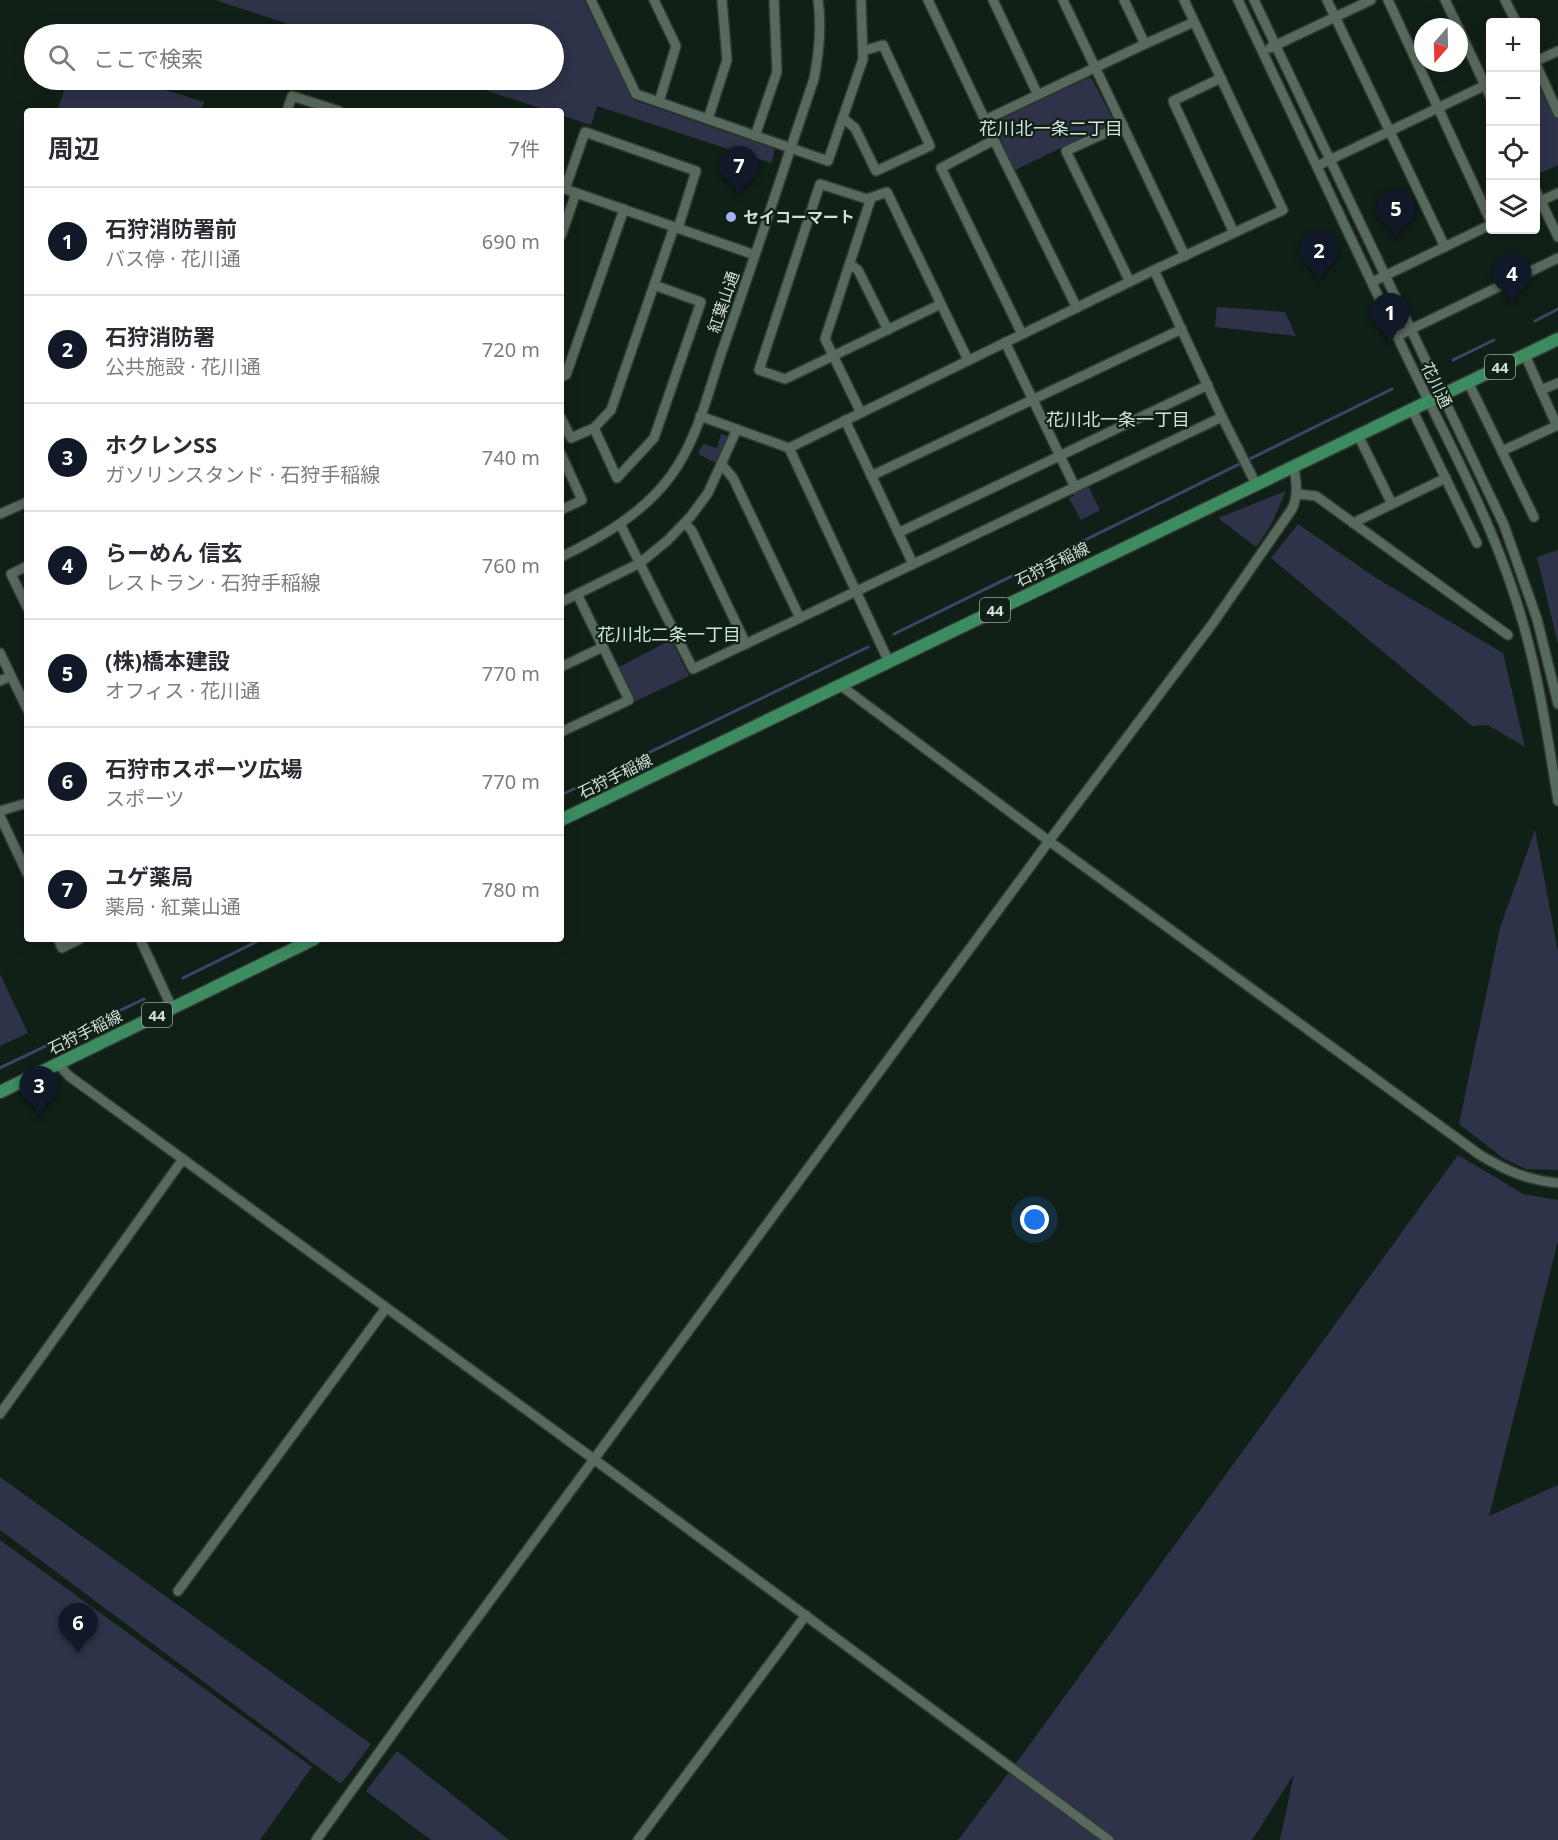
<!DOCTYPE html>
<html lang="ja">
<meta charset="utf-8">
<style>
:root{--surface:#fff;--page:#f7f7f7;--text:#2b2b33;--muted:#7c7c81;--line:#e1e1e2;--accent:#111827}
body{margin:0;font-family:"Noto Sans","Noto Sans JP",sans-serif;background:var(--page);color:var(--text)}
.controls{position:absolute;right:18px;top:18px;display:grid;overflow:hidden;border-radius:6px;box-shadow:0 3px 15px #0003}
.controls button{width:54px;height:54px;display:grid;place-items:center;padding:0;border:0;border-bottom:2px solid var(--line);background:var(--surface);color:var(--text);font:30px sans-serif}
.compass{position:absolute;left:1414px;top:18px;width:54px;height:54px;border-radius:50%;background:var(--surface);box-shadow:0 3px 15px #0003;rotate:200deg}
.you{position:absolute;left:1035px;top:1220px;width:21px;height:21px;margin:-15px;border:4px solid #fff;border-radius:50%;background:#1a73e8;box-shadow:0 0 0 9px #1a73e833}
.badge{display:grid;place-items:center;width:39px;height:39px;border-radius:50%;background:var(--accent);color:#fff;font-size:20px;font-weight:700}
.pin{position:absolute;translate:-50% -50px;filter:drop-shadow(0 2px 3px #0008)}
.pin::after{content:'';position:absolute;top:32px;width:21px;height:18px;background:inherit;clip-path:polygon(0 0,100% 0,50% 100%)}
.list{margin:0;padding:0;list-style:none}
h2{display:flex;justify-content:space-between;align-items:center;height:78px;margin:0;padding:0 24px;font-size:26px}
h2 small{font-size:20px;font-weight:400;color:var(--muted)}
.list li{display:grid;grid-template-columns:39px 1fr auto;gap:18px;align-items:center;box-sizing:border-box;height:108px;padding:0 24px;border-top:2px solid var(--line)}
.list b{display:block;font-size:22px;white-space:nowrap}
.list p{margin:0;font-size:20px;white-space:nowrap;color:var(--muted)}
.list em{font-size:20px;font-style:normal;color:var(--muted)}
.icon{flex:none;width:33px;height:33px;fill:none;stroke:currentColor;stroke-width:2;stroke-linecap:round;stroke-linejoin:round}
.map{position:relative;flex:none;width:1558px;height:1840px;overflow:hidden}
.search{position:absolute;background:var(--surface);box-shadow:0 3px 15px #0003;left:24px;top:24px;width:540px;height:66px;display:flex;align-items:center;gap:15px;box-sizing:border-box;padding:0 21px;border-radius:33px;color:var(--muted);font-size:22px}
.panel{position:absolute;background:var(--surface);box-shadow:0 3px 15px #0003;left:24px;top:108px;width:540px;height:834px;border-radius:6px}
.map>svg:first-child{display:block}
.green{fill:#2f3349}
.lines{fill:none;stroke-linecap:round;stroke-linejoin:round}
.stream{stroke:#3e4468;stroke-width:3}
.minor-casing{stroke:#303932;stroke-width:12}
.major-casing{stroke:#303932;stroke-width:15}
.minor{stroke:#58695d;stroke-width:9}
.major{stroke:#3d8c61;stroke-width:12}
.poi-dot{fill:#a4b2fc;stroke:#112016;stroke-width:2}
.labels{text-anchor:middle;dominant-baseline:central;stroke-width:4.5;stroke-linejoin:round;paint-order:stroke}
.shield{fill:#112016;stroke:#9aa69e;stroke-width:1.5}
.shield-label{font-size:15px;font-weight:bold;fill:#d5dfd8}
.poi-label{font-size:16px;font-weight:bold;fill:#d5dfd8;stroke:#112016;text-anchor:start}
.street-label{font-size:16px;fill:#d5dfd8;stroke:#112016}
.neighbourhood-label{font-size:18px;fill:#d1e5d6;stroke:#112016}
</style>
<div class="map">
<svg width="1558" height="1840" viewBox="0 0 1558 1840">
<rect width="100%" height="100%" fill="#112016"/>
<g class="green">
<path d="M 215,0 L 584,0 L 633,100 L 775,149 L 771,163 L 597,106 L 591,125 L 561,115 L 561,111 L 549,111 L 454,80 L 554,80 L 554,34 L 319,34 Z"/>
<path d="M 1536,72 L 1558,115 L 1558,165 L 1536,175 Z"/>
<path d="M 1088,78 L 1092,79 L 1113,120 L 1111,124 L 1015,170 L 993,123 Z"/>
<path d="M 68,80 L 133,80 L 204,102 L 201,111 L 57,111 Z"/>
<path d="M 1217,307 L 1285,312 L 1296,336 L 1215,327 Z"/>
<path d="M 721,434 L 727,436 L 729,439 L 718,464 L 698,454 L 703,444 L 717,448 Z"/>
<path d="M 1088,486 L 1100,510 L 1081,520 L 1069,498 L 1074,496 L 1073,493 Z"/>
<path d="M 1286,491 L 1271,525 L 1256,547 L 1218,518 Z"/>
<path d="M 1298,524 L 1376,578 L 1503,653 L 1525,747 L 1488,725 L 1472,726 L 1271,558 Z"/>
<path d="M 1558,550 L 1558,644 L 1537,557 Z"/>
<path d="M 671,640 L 689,676 L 636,701 L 619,667 Z"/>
<path d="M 1535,830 L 1558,952 L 1558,1170 L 1526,1169 L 1503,1158 L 1459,1124 L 1500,928 Z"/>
<path d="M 0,974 L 28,1033 L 0,1046 Z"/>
<path d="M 1458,1155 L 1523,1194 L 1558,1200 L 1558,1241 L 1489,1516 L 1558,1485 L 1558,1840 L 1280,1840 L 1294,1774 L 1252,1840 L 958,1840 L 1025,1751 Z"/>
<path d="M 0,1477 L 371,1744 L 341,1784 L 0,1530 Z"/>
<path d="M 0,1540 L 312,1767 L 260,1840 L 0,1840 Z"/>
<path d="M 397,1751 L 509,1840 L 431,1840 L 366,1791 Z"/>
</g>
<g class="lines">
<g class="stream">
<path d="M 1535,321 L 1558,309"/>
<path d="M 1453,360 L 1494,340"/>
<path d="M 894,634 L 1392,389"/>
<path d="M 561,795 L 868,647"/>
<path d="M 183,978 L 262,939"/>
<path d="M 0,1068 L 144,999"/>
</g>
<defs>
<g id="minor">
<path d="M 591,0 L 636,94 L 828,161 L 863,59 L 861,0"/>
<path d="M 654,0 L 676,46 L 659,102"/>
<path d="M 928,0 L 985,120 L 1145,44 L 1194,22"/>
<path d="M 993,0 L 1038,95"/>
<path d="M 1063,0 L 1185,256"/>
<path d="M 1124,0 L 1145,44"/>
<path d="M 1238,0 C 1294,119 1350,238 1407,357 C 1445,436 1488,513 1515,597 C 1537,663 1547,733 1558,801"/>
<path d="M 1254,0 L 1504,525 L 1537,619 L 1558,704"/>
<path d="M 1327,0 L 1445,247"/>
<path d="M 1388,0 L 1490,220"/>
<path d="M 1445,0 L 1458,27"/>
<path d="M 1505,0 L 1516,22"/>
<path d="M 1459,29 L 1490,96"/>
<path d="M 1270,48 L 1371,0"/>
<path d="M 1536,61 L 1558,51"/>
<path d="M 1536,64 L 1558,113"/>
<path d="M 1221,78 L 1173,101 L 1234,233"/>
<path d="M 287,111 L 292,96 L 339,111"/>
<path d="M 843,118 L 855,128 L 876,171 L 930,146 L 883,45 L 863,51"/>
<path d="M 708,119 L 727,60 L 722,0"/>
<path d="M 1123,125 L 1066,151 L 1130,282"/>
<path d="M 755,136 L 777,72 L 774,0"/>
<path d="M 1317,166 L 1490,83"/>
<path d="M 562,188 L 755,255"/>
<path d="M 565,189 L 585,132 L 696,171 L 678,228"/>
<path d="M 1536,191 L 1558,237"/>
<path d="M 1536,203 L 1558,193"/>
<path d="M 561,236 L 576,193"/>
<path d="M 850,264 L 858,270 L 888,330"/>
<path d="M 1154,270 L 1222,417 L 1256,484"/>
<path d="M 1372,282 L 1490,225"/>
<path d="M 941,304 L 785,379 L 759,370 L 820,184 L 867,199 L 887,192 L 968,360"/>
<path d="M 1022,334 L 941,168 L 994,140 L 1077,308"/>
<path d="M 1397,336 L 1558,258"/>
<path d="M 1005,342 L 1075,487"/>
<path d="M 1525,355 L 1557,426"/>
<path d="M 561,377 L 566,375 L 624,209"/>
<path d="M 1468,382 L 1534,517"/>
<path d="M 1541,390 L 1558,383"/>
<path d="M 1412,409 L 1477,543"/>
<path d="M 861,413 L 825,339 L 871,198"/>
<path d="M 700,416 L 789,448 L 889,662"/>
<path d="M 561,418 L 571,438 L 594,428 L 611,410 L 674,227"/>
<path d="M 845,420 L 913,564"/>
<path d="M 594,428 L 617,478 L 654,438 L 701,302 L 654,285"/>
<path d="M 1358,435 L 1392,504"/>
<path d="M 789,448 L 1154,270 L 1283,210 L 1184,0"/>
<path d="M 1502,451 L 1558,425"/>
<path d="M 561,454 L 582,500 L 561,510"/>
<path d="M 722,465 L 733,478 L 800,618"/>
<path d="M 871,476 L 1182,329"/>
<path d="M 1297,494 L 1316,496 L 1508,635"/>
<path d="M 0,514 L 27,502"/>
<path d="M 685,523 L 692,531 L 746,644"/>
<path d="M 1353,523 L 1446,478"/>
<path d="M 620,524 L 693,669 L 1222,417"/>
<path d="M 898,533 L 1208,385"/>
<path d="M 561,557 C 602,537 642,514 670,477 C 697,441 708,393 722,351 C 754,261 783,170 814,79 C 819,53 822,27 818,0"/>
<path d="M 27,566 L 11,574 L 27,607"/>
<path d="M 561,602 L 640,563 L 668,540 L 691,516 L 708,493 L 737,429"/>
<path d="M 0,653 L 27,709"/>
<path d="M 561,667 L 603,647"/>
<path d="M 0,681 L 11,676"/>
<path d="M 840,685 L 1049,841 L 1480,1155 C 1507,1171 1527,1180 1558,1183"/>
<path d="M 561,732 L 629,700 L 577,594"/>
<path d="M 0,811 L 27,803"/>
<path d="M 0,816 L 27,873"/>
<path d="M 58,939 L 62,948 L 80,939"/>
<path d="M 140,939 L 172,1008"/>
<path d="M 58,1064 L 69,1076 L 595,1460 L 1109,1840"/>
<path d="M 0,1414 L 183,1159"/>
<path d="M 178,1591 L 386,1308"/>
<path d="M 316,1840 L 416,1701 L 1049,841 L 1213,623 L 1292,509 C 1299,494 1296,482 1294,467"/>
<path d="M 638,1840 L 806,1615"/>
</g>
<g id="major">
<path d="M 561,820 L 1558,339"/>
<path d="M 0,1092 L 314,939"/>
</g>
</defs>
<use href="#minor" class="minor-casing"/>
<use href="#major" class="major-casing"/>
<use href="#minor" class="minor"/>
<use href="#major" class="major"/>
</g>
<circle class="poi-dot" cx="731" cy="217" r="6"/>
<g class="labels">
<g class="shield">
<rect x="1485" y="355" width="30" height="24" rx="4.5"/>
<rect x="980" y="598" width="30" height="24" rx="4.5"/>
<rect x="142" y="1003" width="30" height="24" rx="4.5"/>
</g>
<g class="shield-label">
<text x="1500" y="367">44</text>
<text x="995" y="610">44</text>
<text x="157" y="1015">44</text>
</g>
<g class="poi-label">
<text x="743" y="217">セイコーマート</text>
</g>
<g class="street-label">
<text transform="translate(723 302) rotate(-71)">紅葉山通</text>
<text transform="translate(1437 385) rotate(64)">花川通</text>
<text transform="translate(1052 564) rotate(-26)">石狩手稲線</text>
<text transform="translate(615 776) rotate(-26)">石狩手稲線</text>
<text transform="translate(85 1032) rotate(-26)">石狩手稲線</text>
</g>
<g class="neighbourhood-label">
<text x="1051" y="128">花川北一条二丁目</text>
<text x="1118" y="419">花川北一条一丁目</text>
<text x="669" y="634">花川北二条一丁目</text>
</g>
</g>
</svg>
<div class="controls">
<button>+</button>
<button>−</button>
<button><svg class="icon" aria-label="locate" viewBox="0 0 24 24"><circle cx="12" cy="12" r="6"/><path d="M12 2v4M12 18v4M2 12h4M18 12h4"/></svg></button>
<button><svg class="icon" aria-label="layers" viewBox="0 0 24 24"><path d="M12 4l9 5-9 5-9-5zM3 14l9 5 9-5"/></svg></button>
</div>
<svg class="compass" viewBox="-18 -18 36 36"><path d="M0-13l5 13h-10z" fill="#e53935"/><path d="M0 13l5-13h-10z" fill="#7c7c81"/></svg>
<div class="you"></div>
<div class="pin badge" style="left:1390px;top:343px">1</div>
<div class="pin badge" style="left:1319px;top:281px">2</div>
<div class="pin badge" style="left:39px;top:1116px">3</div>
<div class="pin badge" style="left:1512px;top:304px">4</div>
<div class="pin badge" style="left:1396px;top:239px">5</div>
<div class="pin badge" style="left:78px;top:1653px">6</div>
<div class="pin badge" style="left:739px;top:196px">7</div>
<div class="search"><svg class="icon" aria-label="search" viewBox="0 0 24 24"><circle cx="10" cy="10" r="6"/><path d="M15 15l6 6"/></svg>ここで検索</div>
<section class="panel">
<h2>周辺<small>7件</small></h2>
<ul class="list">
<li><span class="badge">1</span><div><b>石狩消防署前</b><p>バス停 · 花川通</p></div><em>690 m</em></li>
<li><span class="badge">2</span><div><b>石狩消防署</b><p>公共施設 · 花川通</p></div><em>720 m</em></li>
<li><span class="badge">3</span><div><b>ホクレンSS</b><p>ガソリンスタンド · 石狩手稲線</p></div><em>740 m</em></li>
<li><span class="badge">4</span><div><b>らーめん 信玄</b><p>レストラン · 石狩手稲線</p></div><em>760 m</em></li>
<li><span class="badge">5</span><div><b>(株)橋本建設</b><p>オフィス · 花川通</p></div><em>770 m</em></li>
<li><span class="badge">6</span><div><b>石狩市スポーツ広場</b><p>スポーツ</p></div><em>770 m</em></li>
<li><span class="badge">7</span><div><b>ユゲ薬局</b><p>薬局 · 紅葉山通</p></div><em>780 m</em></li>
</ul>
</section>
</div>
